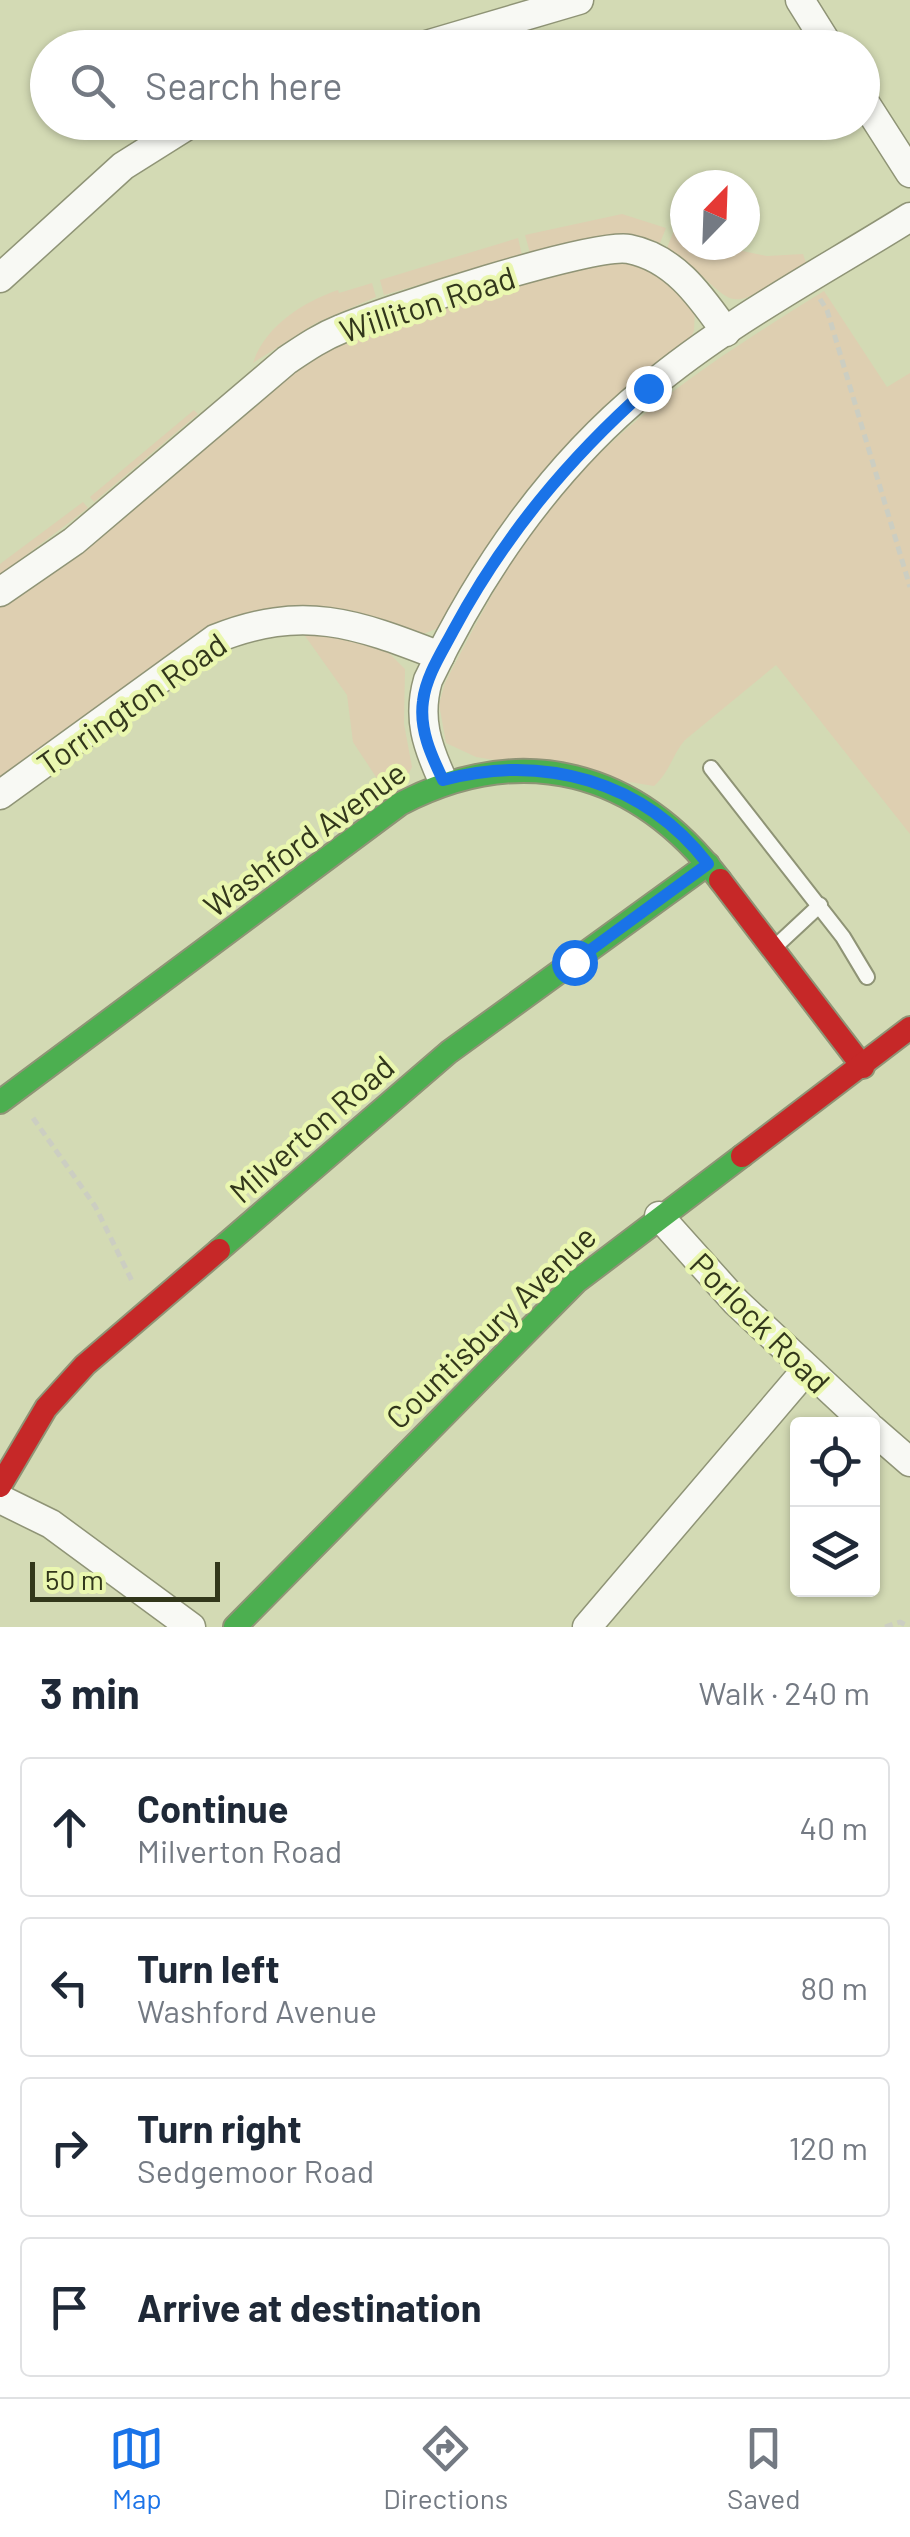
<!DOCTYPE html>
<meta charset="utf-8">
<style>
:root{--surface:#fff;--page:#f6f6f7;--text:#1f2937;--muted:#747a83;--line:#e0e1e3;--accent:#1a73e8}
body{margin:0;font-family:Barlow,sans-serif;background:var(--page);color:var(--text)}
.controls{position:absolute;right:30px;bottom:30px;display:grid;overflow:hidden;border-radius:10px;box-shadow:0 2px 8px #0004}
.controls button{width:90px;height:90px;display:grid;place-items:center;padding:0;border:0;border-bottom:2px solid var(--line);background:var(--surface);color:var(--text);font:50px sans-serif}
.compass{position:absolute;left:670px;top:170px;width:90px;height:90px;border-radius:50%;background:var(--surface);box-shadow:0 2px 8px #0004;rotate:23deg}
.scale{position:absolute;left:30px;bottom:25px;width:190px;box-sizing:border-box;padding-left:10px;border:5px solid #32371b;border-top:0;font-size:28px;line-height:35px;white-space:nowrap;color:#32371b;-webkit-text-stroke:8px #eaf7b0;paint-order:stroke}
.stop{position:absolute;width:30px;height:30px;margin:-22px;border:8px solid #1a73e8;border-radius:50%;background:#fff}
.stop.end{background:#1a73e8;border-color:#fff;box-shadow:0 2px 10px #0008}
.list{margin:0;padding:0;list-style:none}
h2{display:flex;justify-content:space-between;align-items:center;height:130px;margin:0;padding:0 40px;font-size:42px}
h2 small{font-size:32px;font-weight:400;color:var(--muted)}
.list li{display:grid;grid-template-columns:65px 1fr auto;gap:30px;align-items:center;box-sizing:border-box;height:140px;margin:0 20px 20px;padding:0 20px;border:2px solid var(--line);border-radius:10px}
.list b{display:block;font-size:38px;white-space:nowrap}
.list p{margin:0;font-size:32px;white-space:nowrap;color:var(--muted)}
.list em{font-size:32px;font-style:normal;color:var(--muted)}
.icon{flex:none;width:55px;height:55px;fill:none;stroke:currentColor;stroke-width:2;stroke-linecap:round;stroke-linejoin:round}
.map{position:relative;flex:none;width:910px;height:1627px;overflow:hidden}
.search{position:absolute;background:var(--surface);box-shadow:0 2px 8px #0004;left:30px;right:30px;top:30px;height:110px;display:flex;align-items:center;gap:25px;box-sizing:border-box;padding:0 35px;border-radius:55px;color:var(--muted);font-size:38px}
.sheet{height:770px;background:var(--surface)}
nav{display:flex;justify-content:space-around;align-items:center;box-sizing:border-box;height:140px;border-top:2px solid var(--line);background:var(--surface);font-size:28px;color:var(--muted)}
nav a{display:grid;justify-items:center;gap:5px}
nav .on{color:var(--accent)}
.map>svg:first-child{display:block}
.green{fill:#decfb1}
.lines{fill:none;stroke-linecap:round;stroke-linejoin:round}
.lane-casing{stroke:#8f9476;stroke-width:18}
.street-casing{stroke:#8f9476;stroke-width:31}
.fast-casing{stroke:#8f9476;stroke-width:26}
.jam-casing{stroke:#8f9476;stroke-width:26}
.path{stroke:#cccec2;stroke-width:5;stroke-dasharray:8 5;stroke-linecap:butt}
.lane{stroke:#f8f9f4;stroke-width:14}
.street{stroke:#f8f9f4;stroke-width:28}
.fast{stroke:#4caf50;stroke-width:22}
.jam{stroke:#c62828;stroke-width:22}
.route{stroke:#1a73e8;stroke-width:12}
.labels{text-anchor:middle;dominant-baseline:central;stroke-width:9;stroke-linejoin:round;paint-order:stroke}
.street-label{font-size:32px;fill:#32371b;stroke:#eaf7b0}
</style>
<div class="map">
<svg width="910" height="1627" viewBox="0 0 910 1627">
<rect width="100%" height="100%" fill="#d3dab4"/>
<g class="green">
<path d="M 622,214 L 666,228 L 660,243 C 613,226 576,241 530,253 L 525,235 Z"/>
<path d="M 674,230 L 685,234 L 685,245 L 714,245 L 767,256 L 803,254 L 806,263 C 714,322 744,303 667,248 Z"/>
<path d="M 518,238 L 522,255 L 384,295 L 380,280 Z"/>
<path d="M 607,258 C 648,257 668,281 695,309 L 694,331 L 686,347 L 441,627 L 423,634 L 281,609 L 0,783 L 0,603 L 277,380 L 340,337 Z"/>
<path d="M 372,283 L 376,297 L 316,323 L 253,363 C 265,326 303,302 338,290 L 339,293 Z"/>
<path d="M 824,291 L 887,387 L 910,373 L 910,834 L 776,665 L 685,740 C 672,755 670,772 654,786 L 476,757 L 446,743 L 439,704 L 445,683 C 473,629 502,572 538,523 C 613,423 719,356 824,291 Z"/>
<path d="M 194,410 L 198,414 L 94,502 L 90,497 Z"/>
<path d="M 83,502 L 88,508 L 0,575 L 0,564 Z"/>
<path d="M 314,632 L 387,651 L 405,669 L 404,724 L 412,767 L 407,777 L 386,792 L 353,742 L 347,695 L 303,633 Z"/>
</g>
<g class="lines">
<defs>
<g id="lane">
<path d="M 711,768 L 843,937 L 867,977"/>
<path d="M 776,946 L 820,905"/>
</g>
<g id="street">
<path d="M 800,0 L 830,48"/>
<path d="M 416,48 L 579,0"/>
<path d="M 862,98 L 910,173"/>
<path d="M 0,278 L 123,166 L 193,122"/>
<path d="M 0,592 L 74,541 L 287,360 C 305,348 321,337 341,329 C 383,311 594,242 629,249 C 675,258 701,297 726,332"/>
<path d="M 443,781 C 427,746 417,718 428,680 C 481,569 551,468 647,389 C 727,322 822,272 910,217"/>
<path d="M 0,795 L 215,639 C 303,604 355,623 440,656"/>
<path d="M 659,1216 L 736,1302 L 867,1424"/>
<path d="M 872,1429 L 910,1462"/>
<path d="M 0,1499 L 51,1524 L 191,1627"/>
<path d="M 587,1627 L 806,1370"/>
</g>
<g id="fast">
<path d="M 0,1102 L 400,804 C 523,740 637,771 720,880"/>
<path d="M 219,1250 L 449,1052 L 708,864"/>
<path d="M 235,1627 L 576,1282 L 742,1156"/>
</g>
<g id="jam">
<path d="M 720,880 L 863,1067"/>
<path d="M 742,1156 L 910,1028"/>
<path d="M 0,1486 L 46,1408 L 85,1365 L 219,1250"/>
</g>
</defs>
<use href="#lane" class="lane-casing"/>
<use href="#street" class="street-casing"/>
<use href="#fast" class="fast-casing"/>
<use href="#jam" class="jam-casing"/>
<g class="path">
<path d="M 820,299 L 827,310 L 910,587"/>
<path d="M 33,1118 L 95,1206 L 133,1283"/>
<path d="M 885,1627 L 900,1622 L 909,1627"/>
</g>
<use href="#lane" class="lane"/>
<use href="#street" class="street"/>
<use href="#fast" class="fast"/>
<use href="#jam" class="jam"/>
</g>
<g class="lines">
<path class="route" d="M 574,962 L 708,864 C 644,781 544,753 443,780 C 431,755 419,729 423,701 C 426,676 442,652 453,631 C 504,536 568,459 648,388"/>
</g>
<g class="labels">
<g class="street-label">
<text transform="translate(427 303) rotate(-18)">Williton Road</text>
<text transform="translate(131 703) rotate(-35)">Torrington Road</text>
<text transform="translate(304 838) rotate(-36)">Washford Avenue</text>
<text transform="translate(311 1128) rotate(-41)">Milverton Road</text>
<text transform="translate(761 1322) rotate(45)">Porlock Road</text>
<text transform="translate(490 1326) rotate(-44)">Countisbury Avenue</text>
</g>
</g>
</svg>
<div class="controls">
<button><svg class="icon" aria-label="locate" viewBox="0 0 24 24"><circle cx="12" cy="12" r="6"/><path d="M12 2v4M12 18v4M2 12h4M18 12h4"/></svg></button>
<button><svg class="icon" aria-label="layers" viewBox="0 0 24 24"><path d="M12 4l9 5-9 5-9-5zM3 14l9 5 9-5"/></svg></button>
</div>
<svg class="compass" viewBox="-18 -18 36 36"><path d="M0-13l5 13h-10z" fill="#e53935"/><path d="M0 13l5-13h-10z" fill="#747a83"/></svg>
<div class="scale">50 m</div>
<div class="stop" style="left:574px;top:962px"></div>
<div class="stop end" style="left:648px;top:388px"></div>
<div class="search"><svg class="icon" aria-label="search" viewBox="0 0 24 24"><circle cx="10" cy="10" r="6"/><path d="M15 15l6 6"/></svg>Search here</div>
</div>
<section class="sheet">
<h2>3 min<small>Walk · 240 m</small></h2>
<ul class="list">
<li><svg class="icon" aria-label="ahead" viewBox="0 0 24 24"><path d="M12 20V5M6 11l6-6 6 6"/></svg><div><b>Continue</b><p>Milverton Road</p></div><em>40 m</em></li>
<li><svg class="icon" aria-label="left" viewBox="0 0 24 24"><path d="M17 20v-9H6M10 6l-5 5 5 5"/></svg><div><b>Turn left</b><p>Washford Avenue</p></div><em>80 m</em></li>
<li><svg class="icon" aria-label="right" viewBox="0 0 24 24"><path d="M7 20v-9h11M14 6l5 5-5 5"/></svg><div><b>Turn right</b><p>Sedgemoor Road</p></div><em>120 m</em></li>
<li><svg class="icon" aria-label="arrive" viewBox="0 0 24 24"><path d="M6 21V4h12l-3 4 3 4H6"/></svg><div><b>Arrive at destination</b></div></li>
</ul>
</section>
<nav>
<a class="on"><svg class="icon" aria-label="map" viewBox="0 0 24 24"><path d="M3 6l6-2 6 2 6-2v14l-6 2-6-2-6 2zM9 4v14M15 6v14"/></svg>Map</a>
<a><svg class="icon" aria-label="directions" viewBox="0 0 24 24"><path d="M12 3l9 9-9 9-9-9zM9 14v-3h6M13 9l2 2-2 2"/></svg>Directions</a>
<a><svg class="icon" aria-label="saved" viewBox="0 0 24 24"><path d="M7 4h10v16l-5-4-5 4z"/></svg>Saved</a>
</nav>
